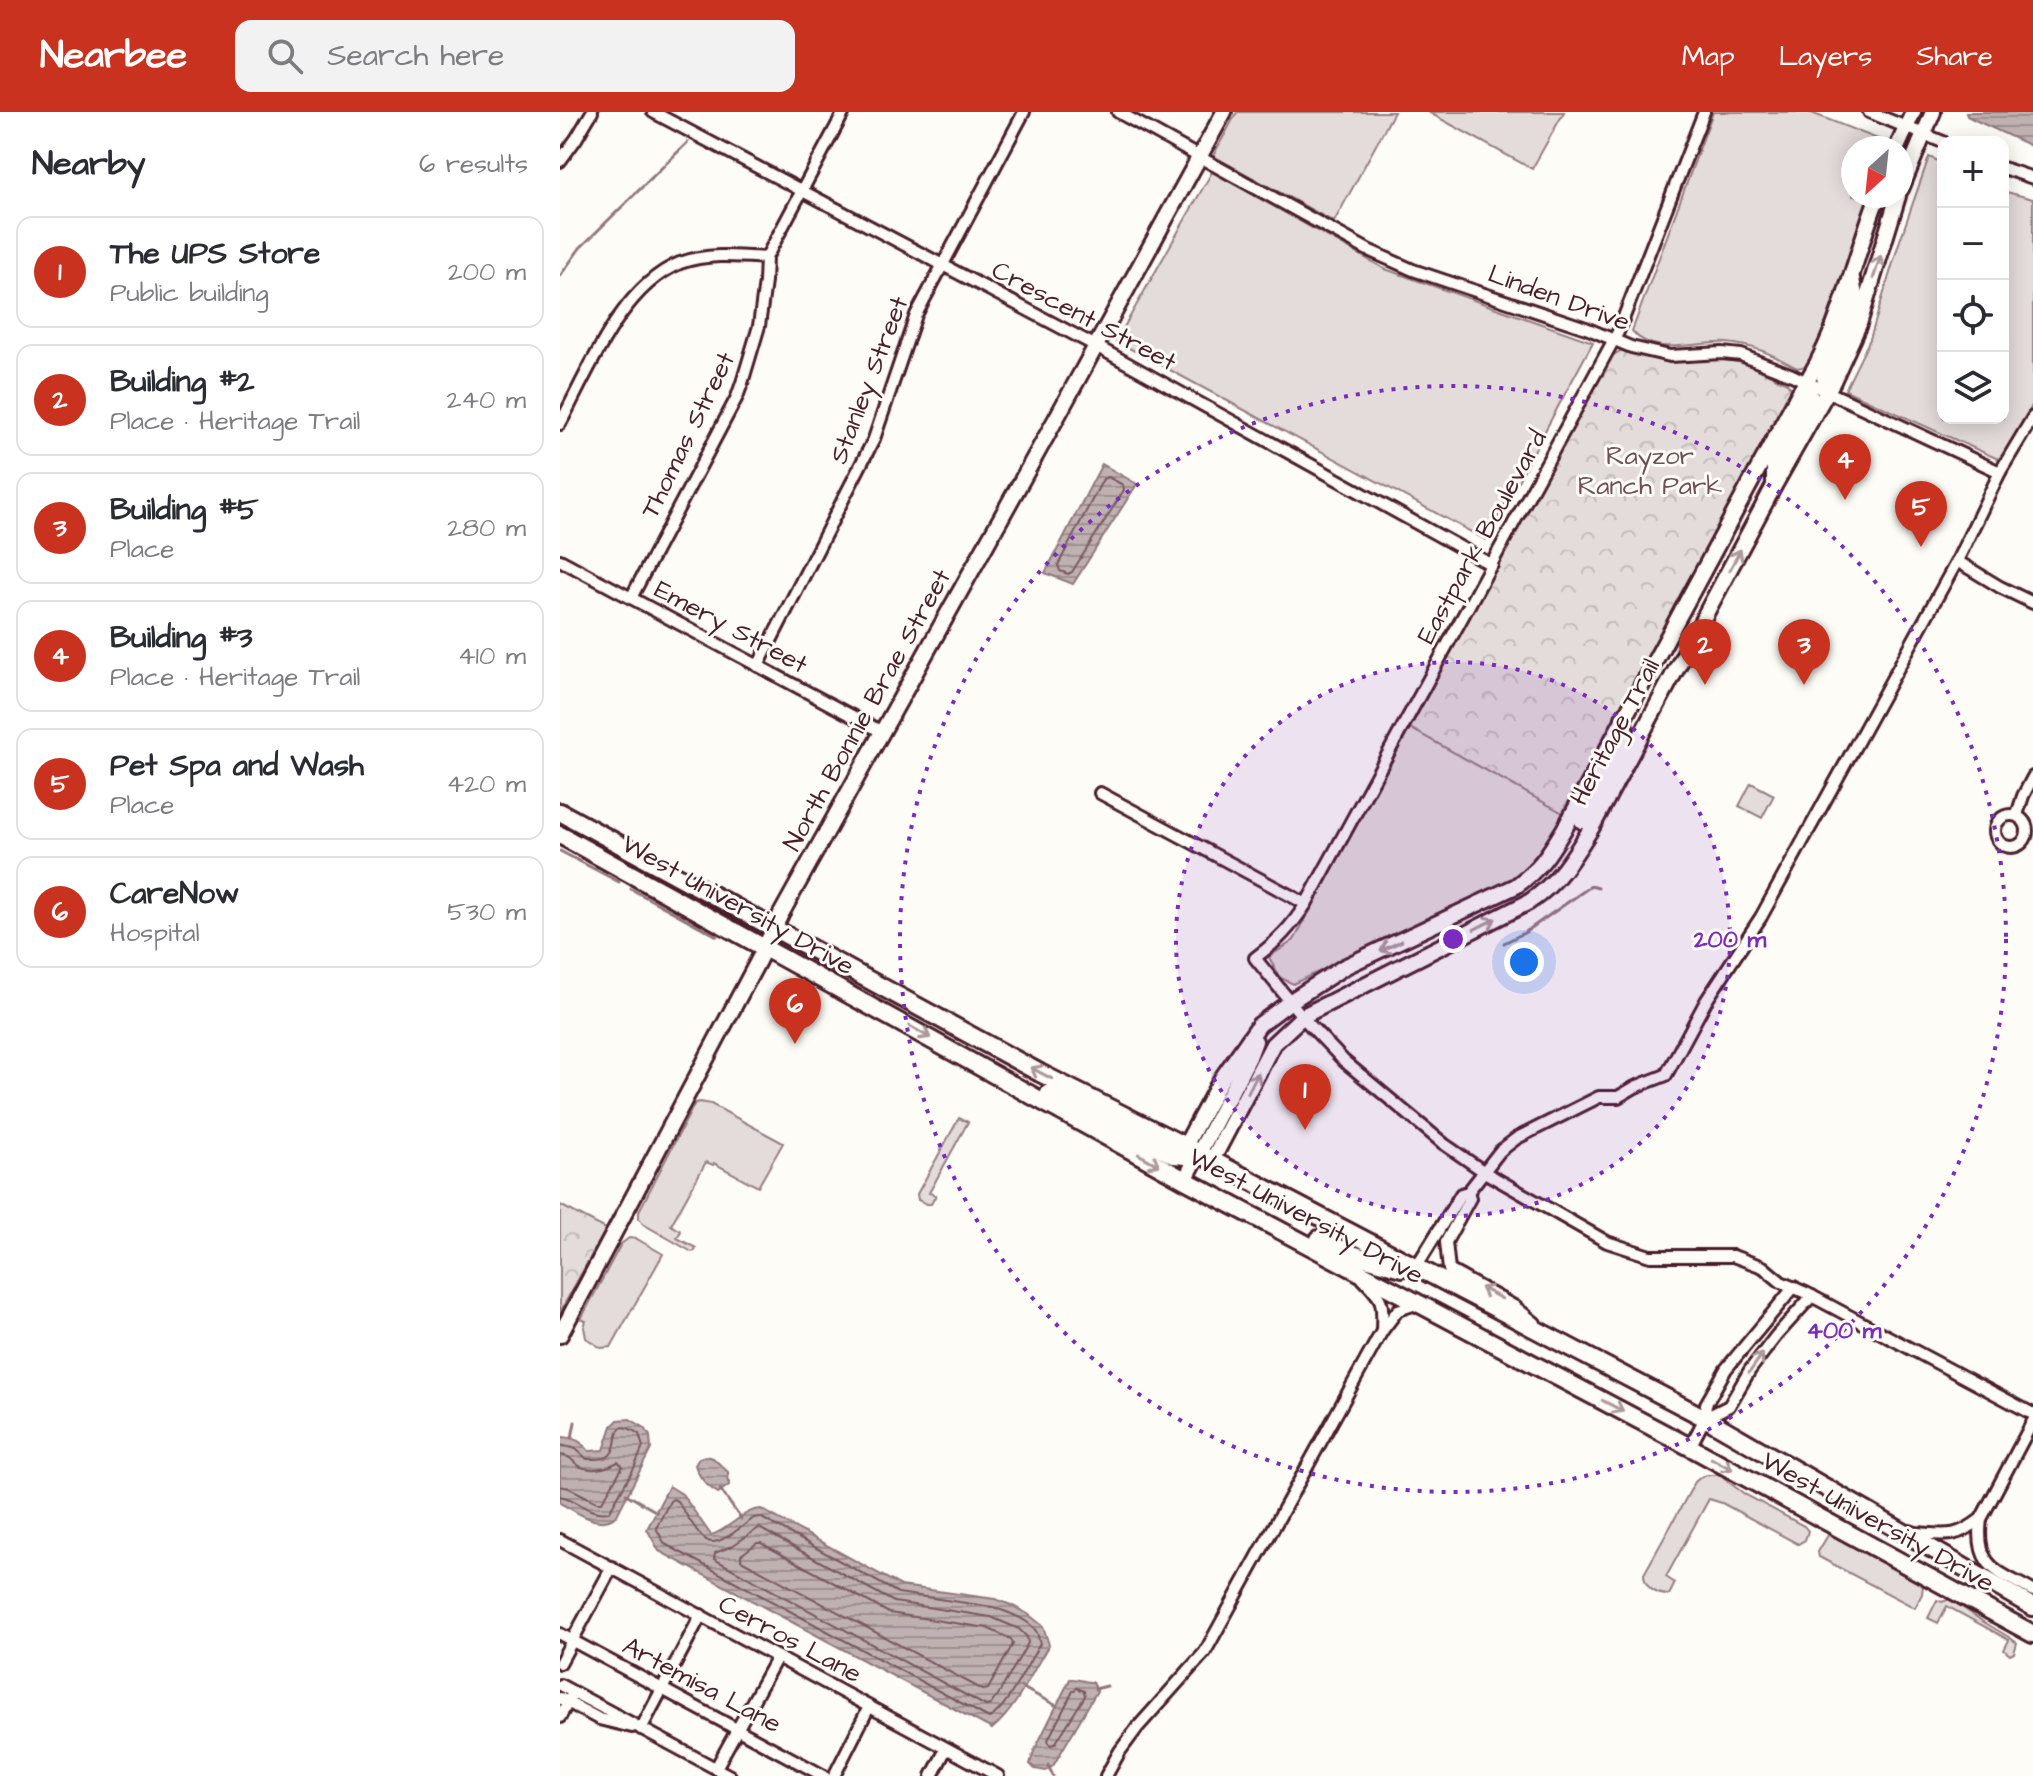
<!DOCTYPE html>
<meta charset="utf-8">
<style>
:root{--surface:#fff;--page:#f2f2f3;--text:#2b2b33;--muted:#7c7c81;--line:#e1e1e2;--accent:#c8321e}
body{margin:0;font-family:"Architects Daughter",sans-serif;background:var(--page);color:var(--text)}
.controls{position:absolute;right:24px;top:24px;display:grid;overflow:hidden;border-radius:16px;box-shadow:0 4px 20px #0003}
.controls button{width:72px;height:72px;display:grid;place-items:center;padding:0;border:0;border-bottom:2px solid var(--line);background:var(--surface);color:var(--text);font:40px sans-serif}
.compass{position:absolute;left:1281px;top:24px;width:72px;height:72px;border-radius:50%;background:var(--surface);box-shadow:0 4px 20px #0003;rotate:207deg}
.you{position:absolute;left:964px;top:850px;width:28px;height:28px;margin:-20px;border:6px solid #fff;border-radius:50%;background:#1a73e8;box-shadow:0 0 0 12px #1a73e833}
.badge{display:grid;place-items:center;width:52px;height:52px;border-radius:50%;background:var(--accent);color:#fff;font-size:26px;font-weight:700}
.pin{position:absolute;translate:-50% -66px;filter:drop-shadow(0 2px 4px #0008)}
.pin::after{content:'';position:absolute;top:42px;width:28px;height:24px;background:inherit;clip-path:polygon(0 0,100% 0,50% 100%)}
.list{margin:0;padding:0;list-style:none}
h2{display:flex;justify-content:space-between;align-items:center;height:104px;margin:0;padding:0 32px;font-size:34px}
h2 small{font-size:26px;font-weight:400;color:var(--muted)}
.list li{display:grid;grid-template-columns:52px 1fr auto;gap:24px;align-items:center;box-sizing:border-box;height:112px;margin:0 16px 16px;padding:0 16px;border:2px solid var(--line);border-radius:16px}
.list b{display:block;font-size:30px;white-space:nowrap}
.list p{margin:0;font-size:26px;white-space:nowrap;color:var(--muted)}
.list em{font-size:26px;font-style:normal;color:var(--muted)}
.icon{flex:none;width:44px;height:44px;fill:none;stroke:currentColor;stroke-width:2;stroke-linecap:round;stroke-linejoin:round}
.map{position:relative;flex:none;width:1473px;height:1664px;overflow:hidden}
header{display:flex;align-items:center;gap:48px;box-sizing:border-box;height:112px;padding:0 40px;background:var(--accent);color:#fff}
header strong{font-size:38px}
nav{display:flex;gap:44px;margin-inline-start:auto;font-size:28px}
.search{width:560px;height:72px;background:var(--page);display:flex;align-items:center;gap:20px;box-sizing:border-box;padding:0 28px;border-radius:16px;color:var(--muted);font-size:30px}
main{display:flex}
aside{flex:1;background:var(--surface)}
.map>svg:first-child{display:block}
.grass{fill:#e3dcda;stroke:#967e82;stroke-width:2}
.park{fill:url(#park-crowns);stroke:#967e82;stroke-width:2}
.water{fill:url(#water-rules);stroke:#91777b;stroke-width:2}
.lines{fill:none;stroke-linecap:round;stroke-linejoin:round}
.shore{stroke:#795961;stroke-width:2}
.stream{stroke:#91777b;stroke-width:3}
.street-casing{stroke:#4a1f2b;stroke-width:16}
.secondary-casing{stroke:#4a1f2b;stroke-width:20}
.primary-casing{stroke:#4a1f2b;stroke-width:22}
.street{stroke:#fdfcf7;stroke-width:10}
.secondary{stroke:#fdfcf7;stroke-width:14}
.primary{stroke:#fdfcf7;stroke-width:16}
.oneway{stroke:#ac999b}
.ring{fill:none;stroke:#7b2cbf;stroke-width:4;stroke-dasharray:4 8}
.labels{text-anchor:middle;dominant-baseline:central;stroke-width:6;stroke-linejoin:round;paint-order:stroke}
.street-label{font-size:26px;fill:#4a1f2b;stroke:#fdfcf7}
.park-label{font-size:26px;fill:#704e57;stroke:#fdfcf7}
.centre{fill:#7b2cbf;stroke:#fdfcf7;stroke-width:4}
.ring-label{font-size:24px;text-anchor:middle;font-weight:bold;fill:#7b2cbf;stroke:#fdfcf7;stroke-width:6;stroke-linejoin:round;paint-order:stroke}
</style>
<header>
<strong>Nearbee</strong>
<div class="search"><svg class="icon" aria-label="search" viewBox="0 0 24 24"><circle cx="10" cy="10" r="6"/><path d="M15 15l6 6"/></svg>Search here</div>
<nav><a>Map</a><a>Layers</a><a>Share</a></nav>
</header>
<main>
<aside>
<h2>Nearby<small>6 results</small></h2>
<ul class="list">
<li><span class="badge">1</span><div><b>The UPS Store</b><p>Public building</p></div><em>200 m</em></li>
<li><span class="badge">2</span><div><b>Building #2</b><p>Place · Heritage Trail</p></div><em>240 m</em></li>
<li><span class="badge">3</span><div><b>Building #5</b><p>Place</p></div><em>280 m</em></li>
<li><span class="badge">4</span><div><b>Building #3</b><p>Place · Heritage Trail</p></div><em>410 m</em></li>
<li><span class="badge">5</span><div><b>Pet Spa and Wash</b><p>Place</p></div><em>420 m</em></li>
<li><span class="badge">6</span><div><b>CareNow</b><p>Hospital</p></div><em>530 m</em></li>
</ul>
</aside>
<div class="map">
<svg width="1473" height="1664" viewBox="0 0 1473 1664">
<defs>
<pattern id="park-crowns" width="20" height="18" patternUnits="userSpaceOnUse" patternTransform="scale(2)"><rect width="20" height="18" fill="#e3dcda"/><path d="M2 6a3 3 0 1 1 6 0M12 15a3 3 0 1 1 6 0" fill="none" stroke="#c4bcbb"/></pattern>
<pattern id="water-rules" width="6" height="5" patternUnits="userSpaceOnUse" patternTransform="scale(2)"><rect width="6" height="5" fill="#c0b1b1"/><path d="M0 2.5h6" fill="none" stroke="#9e8f90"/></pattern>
</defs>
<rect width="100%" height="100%" fill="#fdfcf7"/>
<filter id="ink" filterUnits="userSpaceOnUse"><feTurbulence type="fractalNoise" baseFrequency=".0125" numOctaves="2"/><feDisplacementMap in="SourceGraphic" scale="16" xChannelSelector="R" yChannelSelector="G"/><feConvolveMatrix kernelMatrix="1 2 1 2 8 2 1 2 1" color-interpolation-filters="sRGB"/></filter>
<g filter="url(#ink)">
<g class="grass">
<path d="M 677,0 L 834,0 L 774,110 L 653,44 Z"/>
<path d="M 868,0 L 1004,0 L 972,57 Z"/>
<path d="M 1153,0 L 1249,0 L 1328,31 L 1326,36 L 1293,36 L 1293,84 L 1309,84 L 1251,253 L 1237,256 C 1211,242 1197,234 1167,231 C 1137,229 1094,246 1072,219 Z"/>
<path d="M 1369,45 L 1383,51 L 1383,306 L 1443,306 L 1443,79 L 1473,87 L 1473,292 L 1445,341 L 1438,347 L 1285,278 L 1310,227 L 1339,131 Z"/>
<path d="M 652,60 L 825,157 L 1033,230 L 926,428 L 556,229 Z"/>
<path d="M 850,616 L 1003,701 C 986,734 976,749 946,771 L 733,872 L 719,865 L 709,845 L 734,828 Z"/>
<path d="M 1191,671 L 1214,683 L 1202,706 L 1179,694 Z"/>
<path d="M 140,990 L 151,992 L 223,1031 L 198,1075 L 154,1051 L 153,1053 L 146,1050 L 111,1113 L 121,1119 L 117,1126 L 136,1136 L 135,1139 L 132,1140 L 83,1112 L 79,1106 L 79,1099 L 135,991 Z"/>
<path d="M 399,1006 L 408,1010 L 369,1081 L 376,1083 L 371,1092 L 367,1092 L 358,1088 L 357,1082 Z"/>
<path d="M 69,1126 L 77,1127 L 103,1142 L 51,1235 L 41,1236 L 26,1226 L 24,1215 L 26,1209 L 21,1207 L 61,1132 Z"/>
<path d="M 1147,1363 L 1159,1363 L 1186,1383 L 1244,1414 L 1248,1419 L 1245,1428 L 1238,1432 L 1162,1391 L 1149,1387 L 1106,1465 L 1115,1471 L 1109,1483 C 1096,1483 1084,1475 1084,1462 L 1135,1370 L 1141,1365 Z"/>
<path d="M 1268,1423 L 1276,1424 L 1358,1466 L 1363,1473 L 1362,1482 L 1355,1496 L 1259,1445 L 1258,1440 Z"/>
<path d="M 1390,1487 L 1422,1509 L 1449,1525 L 1457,1531 L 1454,1541 L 1450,1543 L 1444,1538 L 1449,1528 L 1387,1494 L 1378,1511 L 1368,1506 L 1377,1488 L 1382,1490 Z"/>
</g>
<g class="park">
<path d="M 1062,238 L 1103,249 L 1152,246 L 1184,250 L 1227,271 L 1231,276 L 1232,282 L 1003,701 L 850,616 L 1051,244 Z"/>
<path d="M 0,1093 L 46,1117 L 0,1200 Z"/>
</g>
<g class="water">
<path d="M 1406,0 L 1473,0 L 1473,35 L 1415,8 L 1407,4 Z"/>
<path d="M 542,352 L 577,372 L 513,472 L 485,461 Z"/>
<path d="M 70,1307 L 85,1316 L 90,1324 L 91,1337 L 57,1403 C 40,1419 17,1400 0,1391 L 0,1327 L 2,1325 C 15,1326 21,1329 29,1339 L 44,1338 L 52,1314 L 58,1308 Z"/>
<path d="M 145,1344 L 153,1346 L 168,1360 L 169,1373 L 158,1381 C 146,1374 139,1366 135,1353 L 139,1346 Z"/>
<path d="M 109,1374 L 122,1382 L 151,1423 C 169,1418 182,1398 201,1397 L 341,1474 L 435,1487 L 451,1493 L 468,1502 L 483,1514 L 489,1533 C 471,1560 458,1596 432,1617 L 99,1439 L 87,1417 Z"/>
<path d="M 510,1567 C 519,1566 525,1571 533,1570 L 537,1579 L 493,1654 L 486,1659 L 475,1657 L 470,1652 L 474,1639 Z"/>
</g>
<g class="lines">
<g class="shore">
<path d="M 548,365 L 563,373 L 564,378 L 512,460 L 508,462 L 500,459 L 498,453 L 543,367 Z"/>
<path d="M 0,1333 L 16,1337 L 27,1347 C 33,1347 42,1348 47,1345 C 63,1337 47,1300 79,1322 L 83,1335 L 74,1356 L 49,1400 C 26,1403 21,1388 0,1384"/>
<path d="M 0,1343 C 10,1344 10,1347 18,1353 C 29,1361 47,1356 58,1350 L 63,1354 L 42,1390 L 37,1390 L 9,1376 L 0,1374"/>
<path d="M 113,1387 L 117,1389 C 150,1437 144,1443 194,1406 L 200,1405 L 338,1481 L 433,1495 C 446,1500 467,1506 476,1519 C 478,1522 479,1529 480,1532 C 468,1550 446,1599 429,1606 L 105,1432 L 96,1416 L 110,1389 Z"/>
<path d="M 199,1416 L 334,1490 L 431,1505 L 459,1517 L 467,1525 L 468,1531 L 438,1583 L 430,1593 L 426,1594 L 154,1447 L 155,1441 L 172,1434 Z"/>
<path d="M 197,1431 L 201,1431 L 329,1501 L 427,1516 L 451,1527 L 453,1532 L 428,1577 L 423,1578 L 181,1448 L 181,1443 Z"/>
<path d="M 517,1576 L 524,1579 L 525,1584 L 495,1632 L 490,1633 L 488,1628 L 513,1579 Z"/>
</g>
<g class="stream">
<path d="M 0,164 L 20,136 L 128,30"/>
<path d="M 0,739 L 59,770"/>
<path d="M 71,777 L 157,824"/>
<path d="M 944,831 L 964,821 L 1031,774 L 1038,776"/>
<path d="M 12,1326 L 15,1310"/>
<path d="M 160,1377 L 181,1407"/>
<path d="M 66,1382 L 97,1400"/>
<path d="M 461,1575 L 497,1594"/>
<path d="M 535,1577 L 547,1574"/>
<path d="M 488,1653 L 493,1664"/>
</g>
<defs>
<g id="street">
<path d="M 93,0 L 536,234 L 932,453"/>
<path d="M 558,0 L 808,138 L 853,158 L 1026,216 L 1071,235 L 1110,244 L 1162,241 L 1181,243 L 1232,263 L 1440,360"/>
<path d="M 1144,0 L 1058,220 L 746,792 C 731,815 718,829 695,846 L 746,909 L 784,949 L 884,1032 L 926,1061 L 1047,1130 L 1090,1144 L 1173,1144 L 1203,1155 L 1221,1170 L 1246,1181 L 1473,1302"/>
<path d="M 1309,0 L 1383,30"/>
<path d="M 0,49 L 16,27 L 32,0"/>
<path d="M 1443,56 L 1473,66"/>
<path d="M 0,312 C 29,258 61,175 120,151 C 148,141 177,144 206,146"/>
<path d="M 0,448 L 322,620"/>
<path d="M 1397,449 L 1440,475 L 1473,491"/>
<path d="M 71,486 L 177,285 L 182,271 L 199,214 L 205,170 L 206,146 L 284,0"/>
<path d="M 198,554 L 314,327 L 356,203 L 464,0"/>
<path d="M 540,681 L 746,792"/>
<circle cx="1451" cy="719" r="16"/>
<path d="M 1457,703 L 1463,684 L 1473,665"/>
<path d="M 908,1080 L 910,1086 L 886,1130 L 889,1158 L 954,1194 L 975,1211"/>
<path d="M 856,1155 L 901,1082 L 908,1080 L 940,1039 L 957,1026 L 1039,985 L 1058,985 L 1075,975 L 1106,963 L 1146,889 L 1201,805 L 1397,449 L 1440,360 L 1473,305"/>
<path d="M 803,1167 C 824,1188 823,1189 822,1219"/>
<path d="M 1145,1306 L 1169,1294 L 1190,1258 L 1216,1224 L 1252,1184"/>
<path d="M 1130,1335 L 1145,1306 L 1146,1292 L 1166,1257 L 1234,1175"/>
<path d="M 1421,1407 C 1415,1456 1436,1458 1473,1479"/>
<path d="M 1350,1419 L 1356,1421 C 1386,1423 1395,1427 1421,1407 L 1473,1309"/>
<path d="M 0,1428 L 438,1664"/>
<path d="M 0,1522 L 264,1664"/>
<path d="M 0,1551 L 52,1455"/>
<path d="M 0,1573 L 170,1664"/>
<path d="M 0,1586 L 39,1607 L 72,1615"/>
<path d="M 0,1605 L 10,1586"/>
<path d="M 81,1617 L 141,1503"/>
<path d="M 156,1656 L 217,1545"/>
<path d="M 274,1664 L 309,1595"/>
<path d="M 372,1664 L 386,1637"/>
<path d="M 546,1664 L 560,1639 L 577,1616 L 645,1540 L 822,1219 L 838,1198 L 856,1192"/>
</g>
<g id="secondary">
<path d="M 1337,36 L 1353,0"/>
<path d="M 1341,77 L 1373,0"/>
<path d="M 1266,271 L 1264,266 L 1266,260 L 1296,189 L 1292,167"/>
<path d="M 1214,372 L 1214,353 L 1251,286 L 1247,270"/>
<path d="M 1022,709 L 1067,625 L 1063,606"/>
<path d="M 625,1034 L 662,966 L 699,913 L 731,889 L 784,855 L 956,774 C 981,756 990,740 1006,714 L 1239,281 C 1281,222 1292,150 1318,84"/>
<path d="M 657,1039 L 713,932 L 743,904 L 969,790 C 998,771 1014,744 1032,715 L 1214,374 L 1273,269 L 1299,212 L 1338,84"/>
<path d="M 625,1068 L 689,945 L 695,929"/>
<path d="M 0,1223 L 198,849 L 221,802 L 497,305 L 664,0"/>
</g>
<g id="primary">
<path d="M 0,700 L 480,961 L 625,1034 L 1145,1306 L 1473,1495"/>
<path d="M 0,723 L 625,1068 L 1130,1335 L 1473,1522"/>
<path d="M 489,981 L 614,1043 L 626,1044 L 639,1041"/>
<path d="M 759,1127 L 795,1143 L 842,1156"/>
</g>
</defs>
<use href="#street" class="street-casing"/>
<use href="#secondary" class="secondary-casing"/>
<use href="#primary" class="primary-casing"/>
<use href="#street" class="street"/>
<use href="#secondary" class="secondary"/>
<use href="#primary" class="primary"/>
</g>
<defs><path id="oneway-shaft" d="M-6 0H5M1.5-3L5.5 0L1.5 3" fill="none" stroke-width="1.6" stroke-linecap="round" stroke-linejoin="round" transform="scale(2)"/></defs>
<g class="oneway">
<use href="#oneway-shaft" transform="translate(1317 155) rotate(-72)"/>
<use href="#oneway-shaft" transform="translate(1175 448) rotate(-62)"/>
<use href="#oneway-shaft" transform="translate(925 812) rotate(-27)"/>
<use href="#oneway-shaft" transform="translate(831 834) rotate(155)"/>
<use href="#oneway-shaft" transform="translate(360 920) rotate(29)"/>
<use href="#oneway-shaft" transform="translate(481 961) rotate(-152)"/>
<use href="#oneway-shaft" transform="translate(693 971) rotate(-63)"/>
<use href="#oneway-shaft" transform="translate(589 1048) rotate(29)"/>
<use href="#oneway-shaft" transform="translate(931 1181) rotate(-152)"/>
<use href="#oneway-shaft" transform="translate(1196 1251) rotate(-55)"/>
<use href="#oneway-shaft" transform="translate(1053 1294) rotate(28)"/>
<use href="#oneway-shaft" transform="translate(1162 1352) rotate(28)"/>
</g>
</g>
<circle cx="893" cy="827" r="277" fill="#7b2cbf" fill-opacity=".12"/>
<g class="ring">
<circle cx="893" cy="827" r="277"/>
<circle cx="893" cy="827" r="553"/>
</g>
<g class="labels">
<g class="street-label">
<text transform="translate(999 186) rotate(20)">Linden Drive</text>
<text transform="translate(524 204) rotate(28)">Crescent Street</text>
<text transform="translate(309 268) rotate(-69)">Stanley Street</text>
<text transform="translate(128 323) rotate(-64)">Thomas Street</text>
<text transform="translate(922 425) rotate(-61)">Eastpark Boulevard</text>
<text transform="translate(171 515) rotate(28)">Emery Street</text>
<text transform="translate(307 598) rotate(-61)">North Bonnie Brae Street</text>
<text transform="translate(1055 620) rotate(-62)">Heritage Trail</text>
<text transform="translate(178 793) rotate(29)">West University Drive</text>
<text transform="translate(746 1104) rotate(28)">West University Drive</text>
<text transform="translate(1318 1410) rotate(29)">West University Drive</text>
<text transform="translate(230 1527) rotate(28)">Cerros Lane</text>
<text transform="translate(142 1573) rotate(28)">Artemisa Lane</text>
</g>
<g class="park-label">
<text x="1090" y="344">Rayzor<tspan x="1090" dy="30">Ranch Park</tspan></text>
</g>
</g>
<circle cx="893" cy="827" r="12" class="centre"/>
<g class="ring-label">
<text x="1170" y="835">200 m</text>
<text x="1284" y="1226">400 m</text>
</g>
</svg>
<div class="controls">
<button>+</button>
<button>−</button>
<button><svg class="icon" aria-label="locate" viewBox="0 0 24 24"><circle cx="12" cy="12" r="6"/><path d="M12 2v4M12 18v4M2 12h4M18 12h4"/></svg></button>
<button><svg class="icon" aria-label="layers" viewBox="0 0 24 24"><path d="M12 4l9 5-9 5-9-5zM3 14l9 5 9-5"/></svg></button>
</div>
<svg class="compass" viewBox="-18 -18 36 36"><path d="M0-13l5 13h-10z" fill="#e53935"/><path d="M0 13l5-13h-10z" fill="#7c7c81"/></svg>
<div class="you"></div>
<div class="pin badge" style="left:745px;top:1018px">1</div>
<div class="pin badge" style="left:1145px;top:573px">2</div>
<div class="pin badge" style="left:1244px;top:573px">3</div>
<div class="pin badge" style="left:1285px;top:388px">4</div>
<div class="pin badge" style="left:1361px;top:435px">5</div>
<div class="pin badge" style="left:235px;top:932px">6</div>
</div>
</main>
